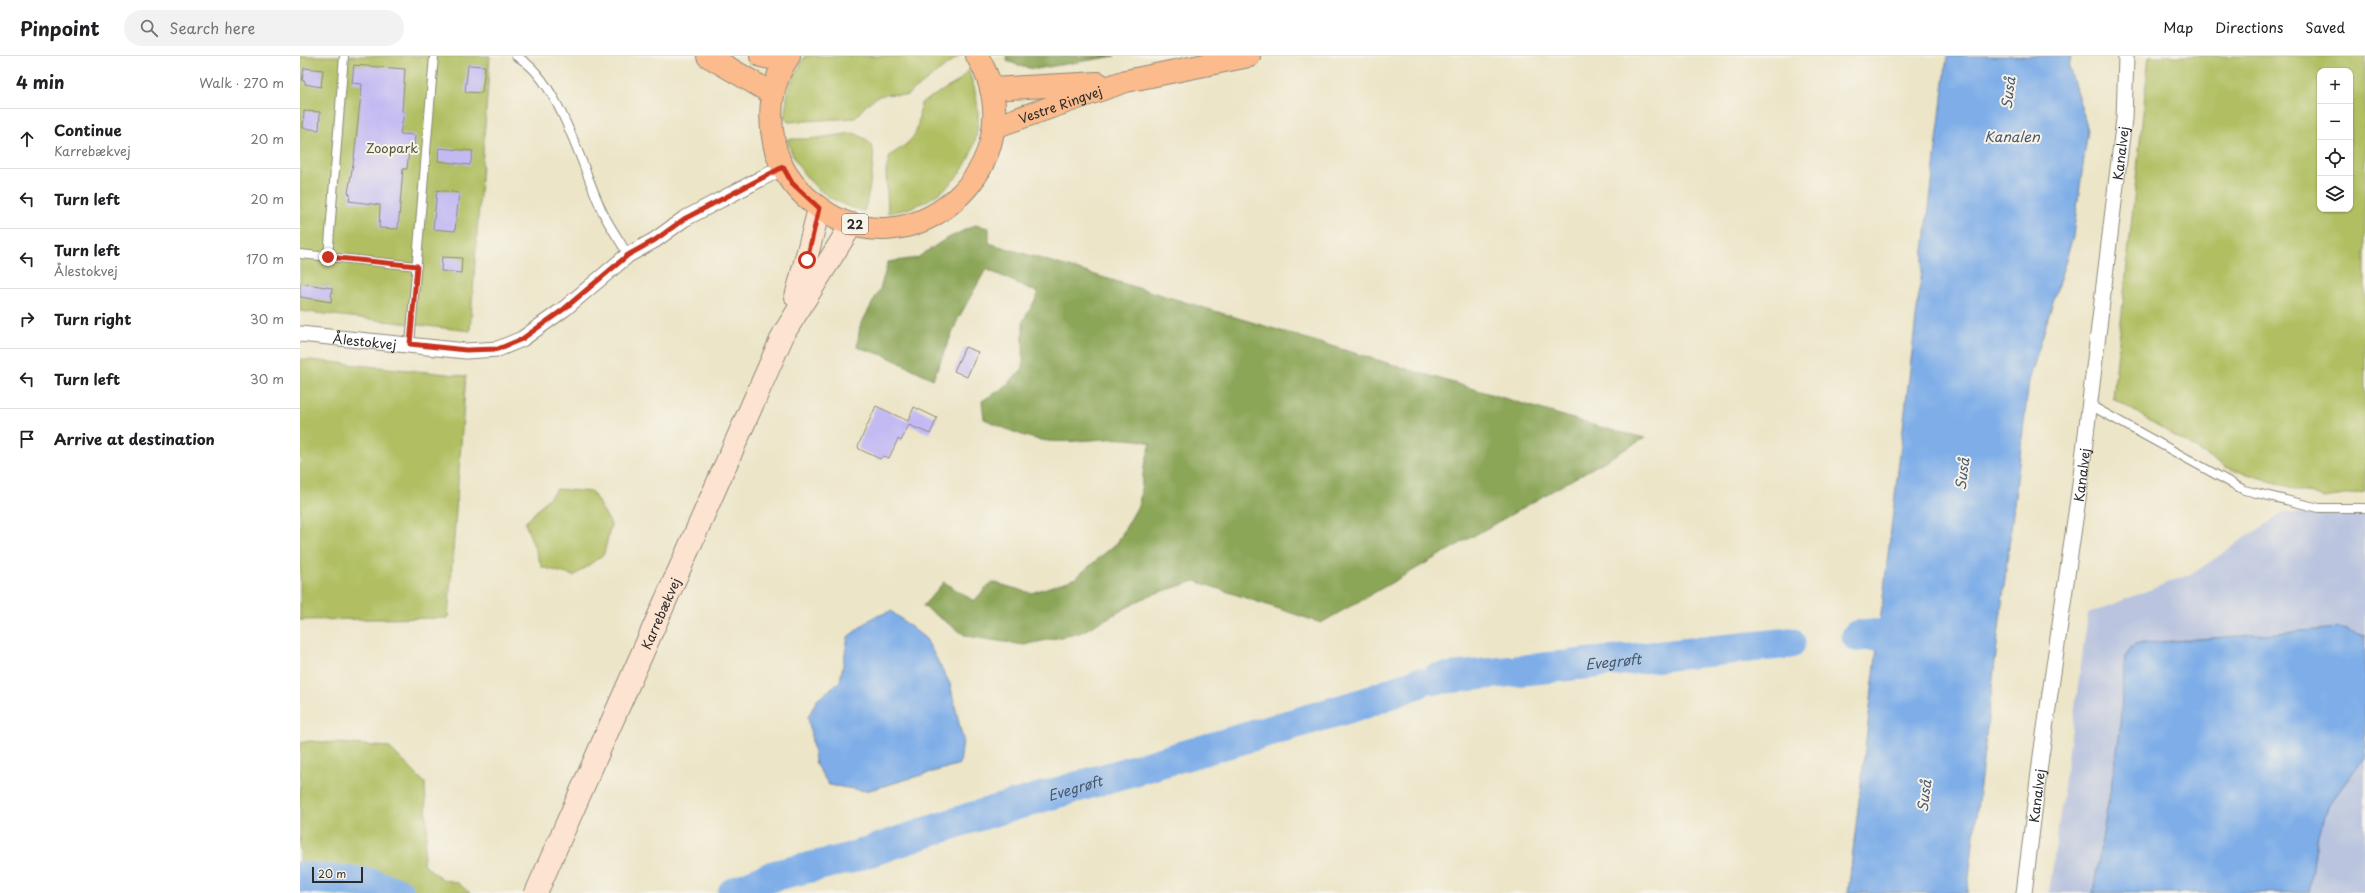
<!DOCTYPE html>
<meta charset="utf-8">
<style>
:root{--surface:#fff;--page:#f2f2f2;--text:#202124;--muted:#757577;--line:#e0e0e0}
body{margin:0;font-family:"Playpen Sans",sans-serif;background:var(--page);color:var(--text)}
.controls{position:absolute;right:12px;top:12px;display:grid;overflow:hidden;border-radius:8px;box-shadow:0 1px 3px #0004}
.controls button{width:36px;height:36px;display:grid;place-items:center;padding:0;border:0;border-bottom:1px solid var(--line);background:var(--surface);color:var(--text);font:20px sans-serif}
.scale{position:absolute;left:12px;bottom:10px;width:51px;box-sizing:border-box;padding-left:4px;border:2px solid #2b2b2b;border-top:0;font-size:11px;line-height:14px;white-space:nowrap;color:#2b2b2b;-webkit-text-stroke:3px #f7f3e8;paint-order:stroke}
.stop{position:absolute;width:12px;height:12px;margin:-9px;border:3px solid #c8321e;border-radius:50%;background:#fff}
.stop.end{background:#c8321e;border-color:#fff;box-shadow:0 1px 4px #0008}
.list{margin:0;padding:0;list-style:none}
h2{display:flex;justify-content:space-between;align-items:center;height:52px;margin:0;padding:0 16px;font-size:17px}
h2 small{font-size:13px;font-weight:400;color:var(--muted)}
.list li{display:grid;grid-template-columns:26px 1fr auto;gap:12px;align-items:center;box-sizing:border-box;height:60px;padding:0 16px;border-top:1px solid var(--line)}
.list b{display:block;font-size:15px;white-space:nowrap}
.list p{margin:0;font-size:13px;white-space:nowrap;color:var(--muted)}
.list em{font-size:13px;font-style:normal;color:var(--muted)}
.icon{flex:none;width:22px;height:22px;fill:none;stroke:currentColor;stroke-width:2;stroke-linecap:round;stroke-linejoin:round}
.map{position:relative;flex:none;width:2065px;height:837px;overflow:hidden}
header{display:flex;align-items:center;gap:24px;box-sizing:border-box;height:56px;padding:0 20px;background:var(--surface);border-bottom:1px solid var(--line)}
header strong{font-size:19px}
nav{display:flex;gap:22px;margin-inline-start:auto;font-size:14px}
.search{width:280px;height:36px;background:var(--page);display:flex;align-items:center;gap:10px;box-sizing:border-box;padding:0 14px;border-radius:22px;color:var(--muted);font-size:15px}
main{display:flex}
aside{flex:1;background:var(--surface)}
.map>svg:first-child{display:block}
.industrial{fill:#bac4de}
.green{fill:#b1bf62;stroke:#6e7546;fill-rule:evenodd}
.forest{fill:#8ca658;stroke:#5c6842}
.water{fill:#7eade8;stroke:#546c8a}
.lines{fill:none;stroke-linecap:round;stroke-linejoin:round}
.river{stroke:#7eade8;stroke-width:31}
.building{fill:#c3baf3}
.service-casing{stroke:#8c887a;stroke-width:10}
.minor-casing{stroke:#8c887a;stroke-width:17}
.secondary-casing{stroke:#8c887a;stroke-width:24}
.primary-casing{stroke:#8c887a;stroke-width:24}
.service{stroke:#fff;stroke-width:8}
.minor{stroke:#fff;stroke-width:15}
.secondary{stroke:#fde4d1;stroke-width:22}
.primary{stroke:#fbbb8c;stroke-width:22}
.route{stroke:#c8321e;stroke-width:5}
.labels{text-anchor:middle;dominant-baseline:central;stroke-width:4;stroke-linejoin:round;paint-order:stroke}
.shield{fill:#f7f3e8;stroke:#686764;stroke-width:1}
.shield-label{font-size:12px;font-weight:bold;fill:#2b2b2b}
.street-label{font-size:13px;fill:#2b2b2b;stroke:#f7f3e8}
.park-label{font-size:13px;fill:#53573c;stroke:#f7f3e8}
.water-label{font-size:14px;font-style:italic;fill:#48586d;stroke:#f7f3e8}
</style>
<header>
<strong>Pinpoint</strong>
<div class="search"><svg class="icon" aria-label="search" viewBox="0 0 24 24"><circle cx="10" cy="10" r="6"/><path d="M15 15l6 6"/></svg>Search here</div>
<nav><a>Map</a><a>Directions</a><a>Saved</a></nav>
</header>
<main>
<aside>
<h2>4 min<small>Walk · 270 m</small></h2>
<ul class="list">
<li><svg class="icon" aria-label="ahead" viewBox="0 0 24 24"><path d="M12 20V5M6 11l6-6 6 6"/></svg><div><b>Continue</b><p>Karrebækvej</p></div><em>20 m</em></li>
<li><svg class="icon" aria-label="left" viewBox="0 0 24 24"><path d="M17 20v-9H6M10 6l-5 5 5 5"/></svg><div><b>Turn left</b></div><em>20 m</em></li>
<li><svg class="icon" aria-label="left" viewBox="0 0 24 24"><path d="M17 20v-9H6M10 6l-5 5 5 5"/></svg><div><b>Turn left</b><p>Ålestokvej</p></div><em>170 m</em></li>
<li><svg class="icon" aria-label="right" viewBox="0 0 24 24"><path d="M7 20v-9h11M14 6l5 5-5 5"/></svg><div><b>Turn right</b></div><em>30 m</em></li>
<li><svg class="icon" aria-label="left" viewBox="0 0 24 24"><path d="M17 20v-9H6M10 6l-5 5 5 5"/></svg><div><b>Turn left</b></div><em>30 m</em></li>
<li><svg class="icon" aria-label="arrive" viewBox="0 0 24 24"><path d="M6 21V4h12l-3 4 3 4H6"/></svg><div><b>Arrive at destination</b></div></li>
</ul>
</aside>
<div class="map">
<svg width="2065" height="837" viewBox="0 0 2065 837">
<rect width="100%" height="100%" fill="#f7f3e8"/>
<filter id="ink" filterUnits="userSpaceOnUse"><feTurbulence type="fractalNoise" baseFrequency=".025" numOctaves="2"/><feDisplacementMap in="SourceGraphic" scale="8" xChannelSelector="R" yChannelSelector="G"/><feConvolveMatrix kernelMatrix="1 2 1 2 8 2 1 2 1" color-interpolation-filters="sRGB"/></filter>
<filter id="wash" filterUnits="userSpaceOnUse"><feTurbulence type="fractalNoise" baseFrequency=".012" numOctaves="4" result="noise"/><feDisplacementMap in="SourceGraphic" scale="16" xChannelSelector="R" yChannelSelector="G"/><feGaussianBlur stdDeviation="0.9" result="paint"/><feColorMatrix in="noise" values="0 0 0 0 0 0 0 0 0 0 0 0 0 0 0 0 0 1.4 0 .05"/><feComposite in="paint" operator="in"/></filter>
<g filter="url(#wash)">
<rect width="100%" height="100%" fill="#ece5c8"/>
<path class="industrial" d="M 1984,456 L 2065,459 L 2065,837 L 1749,837 L 1788,558 L 1895,516 Z"/>
<g class="green">
<path d="M 0,0 L 190,0 L 170,275 L 0,255 Z"/>
<path d="M 505,0 L 659,0 L 606,40 C 579,35 572,41 555,62 L 488,66 L 484,61 L 489,30 Z"/>
<path d="M 1849,0 L 2065,0 L 2065,436 L 2024,442 L 1925,411 L 1813,342 ZM 2020,15 L 2050,15 L 2050,153 L 2020,153 Z"/>
<path d="M 668,14 C 697,82 661,146 588,157 L 586,115 L 590,99 C 618,83 617,77 621,47 L 659,25 Z"/>
<path d="M 553,77 C 561,80 571,84 573,94 C 575,104 568,145 564,155 C 526,147 497,120 487,83 L 510,83 Z"/>
<path d="M 0,303 L 166,320 L 148,562 L 0,564 Z"/>
<path d="M 257,433 L 292,436 L 311,468 L 304,498 L 274,520 L 242,511 L 225,467 Z"/>
<path d="M 10,685 L 89,691 L 125,727 L 127,773 L 123,808 L 142,823 L 158,827 L 170,837 L 121,837 L 64,817 L 0,810 L 0,687 Z"/>
</g>
<g class="forest">
<path d="M 706,0 L 815,0 L 736,13 L 723,11 L 707,5 Z"/>
<path d="M 675,169 L 689,172 L 689,187 L 1300,371 L 1345,382 L 1021,567 L 895,525 L 848,540 L 780,577 L 724,589 L 666,580 L 623,550 L 644,526 L 674,545 L 692,526 L 731,537 L 774,523 L 817,487 L 839,448 L 844,411 L 851,387 C 814,377 784,388 748,385 C 726,383 704,372 684,363 L 682,345 L 703,332 L 723,312 L 723,265 L 739,237 L 686,213 L 658,263 L 633,323 L 586,300 L 557,291 L 560,270 L 580,233 L 588,206 L 617,202 L 644,184 Z"/>
</g>
<g class="water">
<path d="M 1647,0 L 1771,0 L 1769,11 L 1788,74 L 1773,180 L 1729,325 L 1667,837 L 1548,837 Z"/>
<path d="M 591,555 L 626,583 L 650,628 L 663,684 L 660,708 L 566,735 L 529,729 L 516,709 L 508,661 L 517,644 L 540,625 L 548,581 L 572,562 Z"/>
<path d="M 2040,572 L 2065,580 L 2065,700 L 2029,749 L 2018,778 L 2009,837 L 1793,837 L 1819,682 L 1825,601 L 1834,588 Z"/>
</g>
<g class="lines">
<g class="river">
<path d="M 1557,580 L 1620,576"/>
<path id="s1" d="M 1136,623 L 1490,587"/>
<path d="M 0,821 L 68,827 L 99,837"/>
<path id="s2" d="M 433,837 L 476,819 L 547,803 L 667,763 L 1065,647 L 1118,627"/>
</g>
</g>
<g id="blocks">
<g class="building">
<path d="M 54,9 L 105,13 L 102,55 L 104,56 L 100,78 L 115,79 L 114,95 L 109,94 L 107,113 L 103,113 L 98,173 L 79,172 L 80,149 L 49,145 L 50,138 L 48,137 L 54,102 L 62,28 L 52,27 Z"/>
<path d="M 168,9 L 185,10 L 182,37 L 165,36 Z"/>
<path d="M 4,12 L 23,14 L 21,31 L 5,28 L 5,25 L 2,25 Z"/>
<path d="M 4,55 L 20,56 L 19,74 L 3,72 Z"/>
<path d="M 139,92 L 173,95 L 170,109 L 138,105 Z"/>
<path d="M 137,134 L 159,137 L 155,175 L 133,173 Z"/>
<path d="M 142,201 L 162,202 L 161,217 L 141,215 Z"/>
<path d="M 0,227 L 32,232 L 31,246 L 0,241 Z"/>
<path d="M 665,291 L 678,296 L 667,321 L 654,315 Z"/>
<path d="M 576,350 L 608,365 L 614,351 L 637,362 L 630,378 L 609,369 L 601,385 L 598,383 L 589,402 L 583,400 L 580,403 L 559,393 L 558,390 Z"/>
</g>
</g>
</g>
<g filter="url(#ink)">
<use href="#blocks" fill-opacity="0" stroke="#8c887a" stroke-width="1"/>
<g class="lines">
<defs>
<g id="service">
<path d="M 216,0 C 259,22 282,113 303,157 C 310,171 320,185 328,199"/>
<path d="M 0,198 L 117,210"/>
<path d="M 28,201 L 44,0"/>
<path d="M 110,288 L 134,0"/>
<path d="M 1788,348 L 1944,434 L 2019,452 L 2065,452"/>
</g>
<g id="minor">
<path id="s3" d="M 0,278 L 166,295 L 198,293 L 222,283 L 264,253 L 328,199 L 355,184 L 384,163 L 483,111"/>
<path id="s4" d="M 1724,837 L 1741,700 L 1779,436 L 1824,63 L 1826,0"/>
</g>
<g id="secondary">
<path d="M 496,241 L 519,153"/>
<path id="s5" d="M 236,837 L 484,277 L 552,168"/>
</g>
<g id="primary">
<path d="M 408,0 L 473,38"/>
<path d="M 461,0 L 485,5"/>
<path d="M 489,0 C 471,25 468,58 474,87 C 479,111 494,132 513,147 C 609,227 742,106 677,0"/>
<path d="M 691,33 L 798,27"/>
<path id="s6" d="M 694,71 L 826,25 L 949,0"/>
</g>
</defs>
<use href="#service" class="service-casing"/>
<use href="#minor" class="minor-casing"/>
<use href="#secondary" class="secondary-casing"/>
<use href="#primary" class="primary-casing"/>
<use href="#service" class="service"/>
<use href="#minor" class="minor"/>
<use href="#secondary" class="secondary"/>
<use href="#primary" class="primary"/>
</g>
</g>
<g class="lines" filter="url(#ink)">
<path class="route" d="M 28,201 L 117,210 L 110,288 L 166,294 L 198,293 L 222,283 L 264,253 L 328,199 L 355,184 L 384,163 L 483,111 L 492,127 L 519,152 L 507,204"/>
</g>
<g class="labels">
<rect class="shield" x="542" y="158" width="26" height="20" rx="3"/>
<g class="shield-label">
<text x="555" y="168">22</text>
</g>
<g class="street-label">
<text stroke="none"><textPath href="#s6" startOffset="70">Vestre Ringvej</textPath></text>
<text stroke="none"><textPath href="#s4" startOffset="746">Kanalvej</textPath></text>
<text stroke="none"><textPath href="#s3" startOffset="65">Ålestokvej</textPath></text>
<text stroke="none"><textPath href="#s4" startOffset="422">Kanalvej</textPath></text>
<text stroke="none"><textPath href="#s5" startOffset="306">Karrebækvej</textPath></text>
<text stroke="none"><textPath href="#s4" startOffset="98">Kanalvej</textPath></text>
</g>
<g class="park-label">
<text x="92" y="91">Zoopark</text>
</g>
<g class="water-label">
<text transform="translate(1708 37) rotate(-83)">Suså</text>
<text x="1712" y="80">Kanalen</text>
<text transform="translate(1662 418) rotate(-83)">Suså</text>
<text stroke="none"><textPath href="#s1" startOffset="178">Evegrøft</textPath></text>
<text stroke="none"><textPath href="#s2" startOffset="358">Evegrøft</textPath></text>
<text transform="translate(1624 740) rotate(-83)">Suså</text>
</g>
</g>
</svg>
<div class="controls">
<button>+</button>
<button>−</button>
<button><svg class="icon" aria-label="locate" viewBox="0 0 24 24"><circle cx="12" cy="12" r="6"/><path d="M12 2v4M12 18v4M2 12h4M18 12h4"/></svg></button>
<button><svg class="icon" aria-label="layers" viewBox="0 0 24 24"><path d="M12 4l9 5-9 5-9-5zM3 14l9 5 9-5"/></svg></button>
</div>
<div class="scale">20 m</div>
<div class="stop" style="left:507px;top:204px"></div>
<div class="stop end" style="left:28px;top:201px"></div>
</div>
</main>
